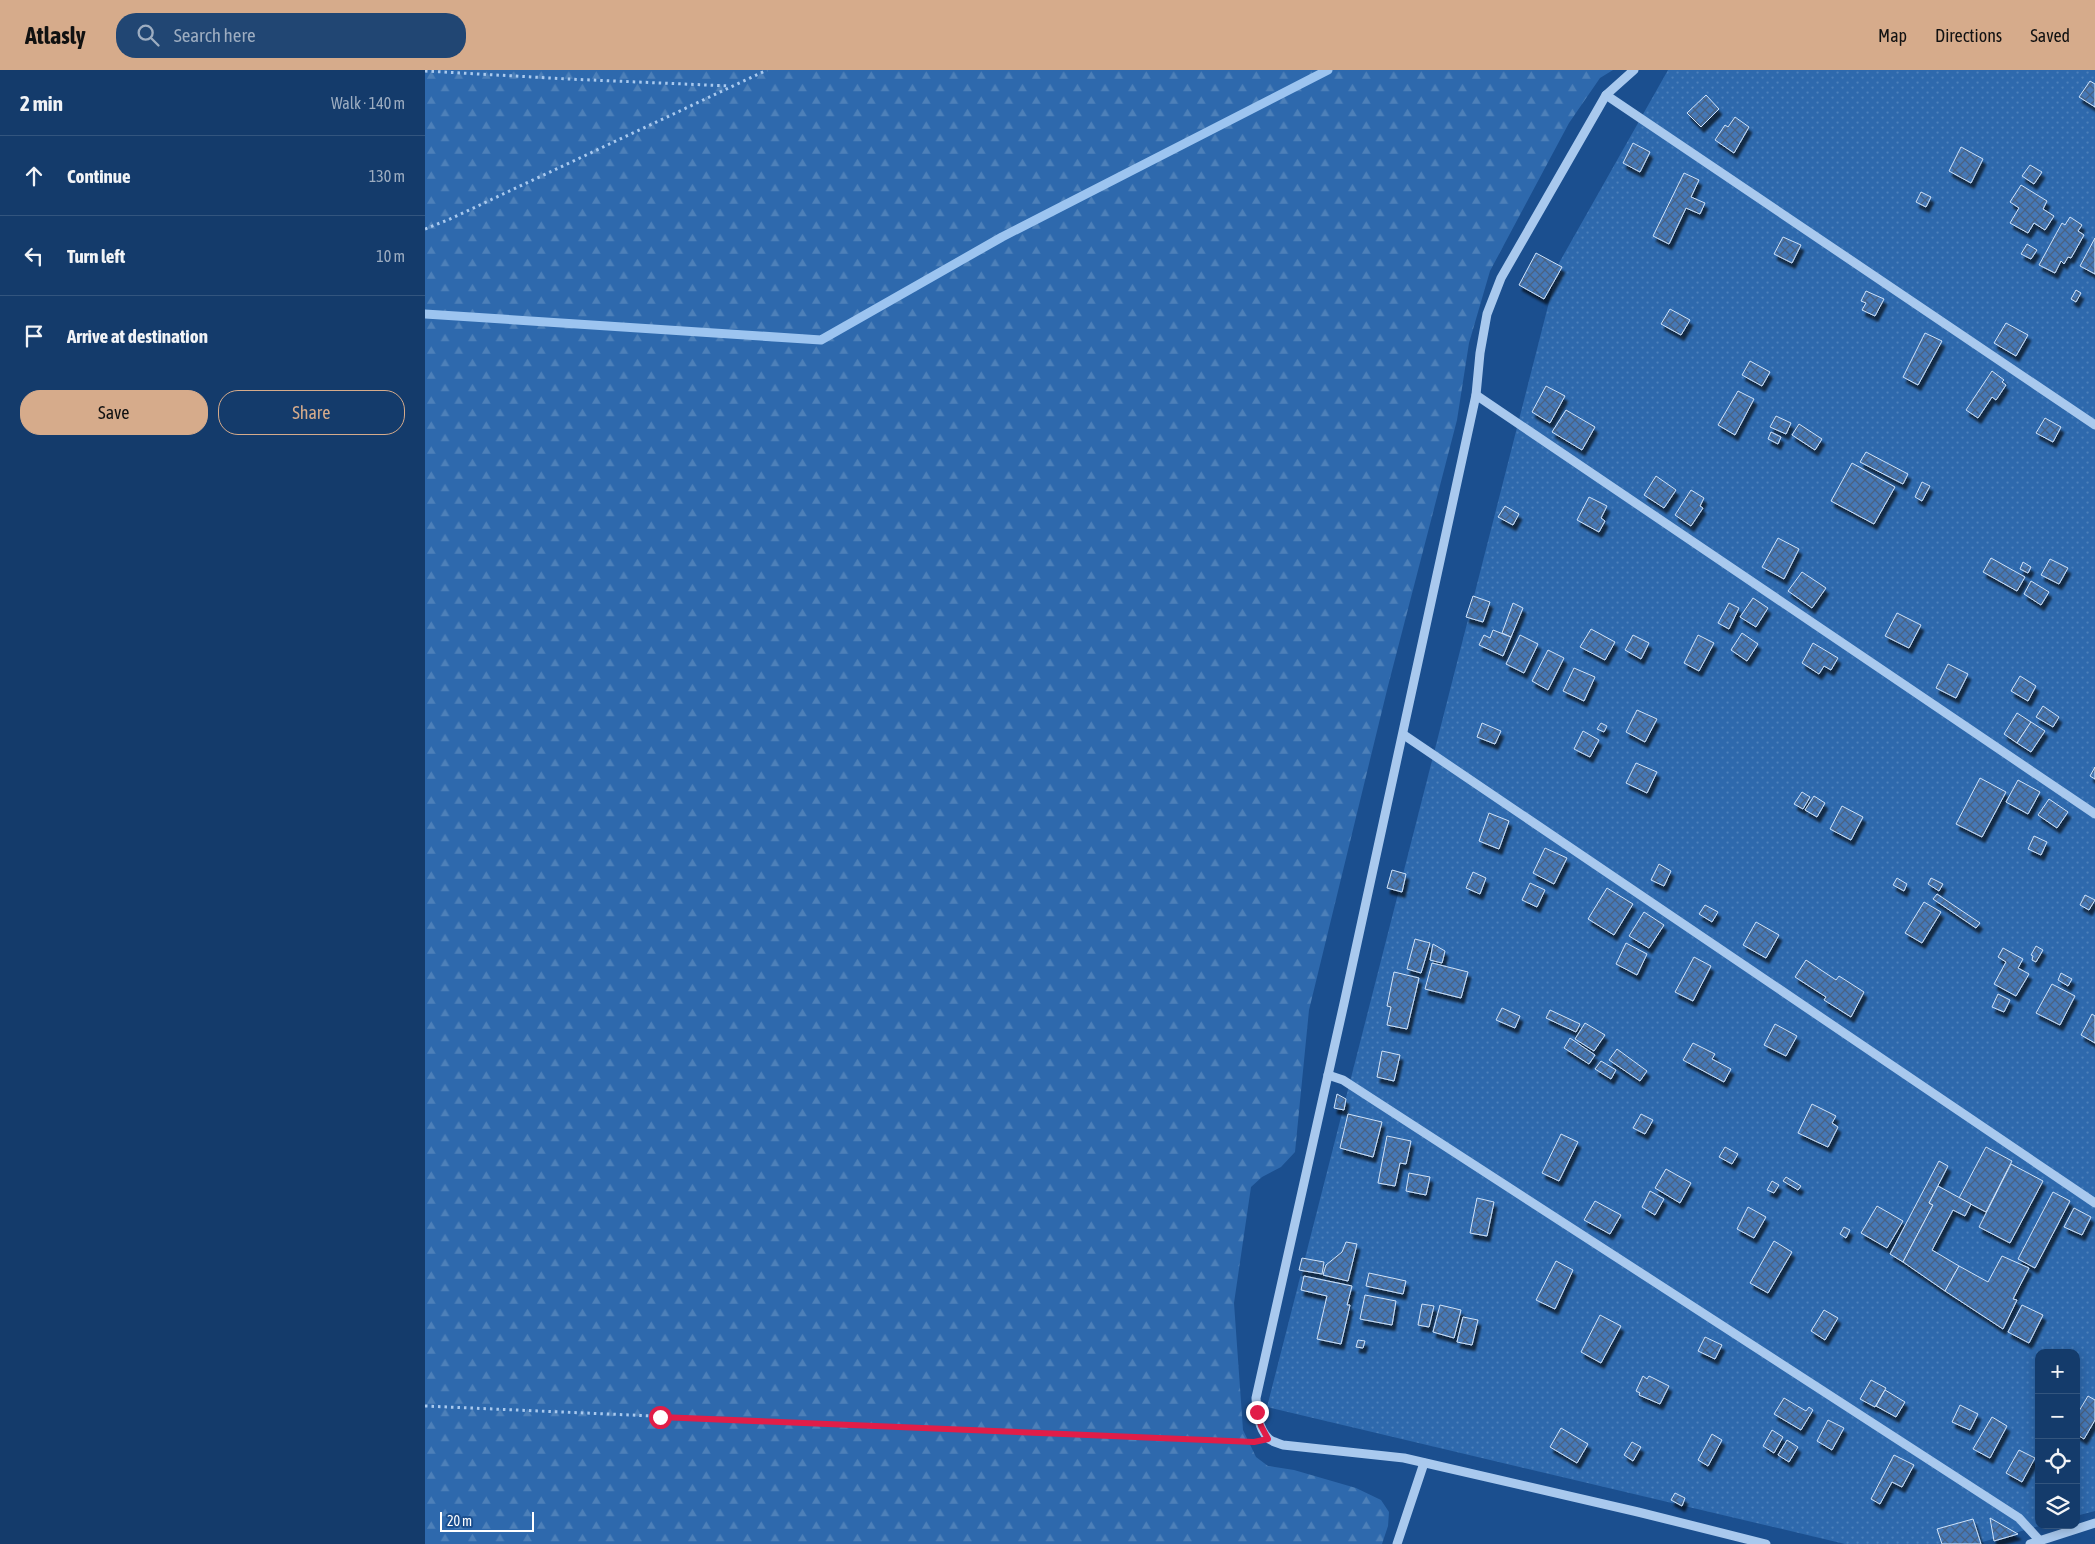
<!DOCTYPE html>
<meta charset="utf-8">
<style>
:root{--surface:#143b6b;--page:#214673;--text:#f1f3f6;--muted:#9dadc1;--line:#33557e;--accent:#d6ab8b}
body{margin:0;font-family:"Asap Condensed",sans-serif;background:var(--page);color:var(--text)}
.controls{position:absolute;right:15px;bottom:15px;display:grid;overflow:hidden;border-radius:10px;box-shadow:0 2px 12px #0003}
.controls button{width:45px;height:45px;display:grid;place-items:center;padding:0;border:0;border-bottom:1px solid var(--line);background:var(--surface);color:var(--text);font:25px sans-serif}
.scale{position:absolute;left:15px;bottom:12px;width:94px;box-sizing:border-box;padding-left:5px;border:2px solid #fff;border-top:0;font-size:14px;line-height:18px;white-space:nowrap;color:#fff;-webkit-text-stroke:4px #1b4f8f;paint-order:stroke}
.stop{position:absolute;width:15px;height:15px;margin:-11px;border:4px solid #e11d48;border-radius:50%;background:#fff}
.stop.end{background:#e11d48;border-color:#fff;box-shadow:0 1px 5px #0008}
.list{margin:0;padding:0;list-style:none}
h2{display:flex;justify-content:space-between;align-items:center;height:65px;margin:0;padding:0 20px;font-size:21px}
h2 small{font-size:16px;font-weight:400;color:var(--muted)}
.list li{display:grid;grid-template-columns:32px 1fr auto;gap:15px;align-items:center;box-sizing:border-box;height:80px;padding:0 20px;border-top:1px solid var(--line)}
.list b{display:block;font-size:19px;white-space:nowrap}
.list em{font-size:16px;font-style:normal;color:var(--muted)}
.actions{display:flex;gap:10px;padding:15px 20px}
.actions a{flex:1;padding:11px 0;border:1px solid var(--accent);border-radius:20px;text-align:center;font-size:18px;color:var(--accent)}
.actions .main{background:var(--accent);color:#111}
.icon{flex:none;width:28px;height:28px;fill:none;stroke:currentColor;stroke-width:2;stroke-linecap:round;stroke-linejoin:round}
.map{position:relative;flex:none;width:1670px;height:1474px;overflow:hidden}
header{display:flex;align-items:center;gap:30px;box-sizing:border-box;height:70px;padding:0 25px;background:var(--accent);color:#111}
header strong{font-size:24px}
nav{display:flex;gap:28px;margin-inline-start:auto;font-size:18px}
.search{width:350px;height:45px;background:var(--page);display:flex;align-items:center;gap:12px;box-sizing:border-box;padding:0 18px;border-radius:20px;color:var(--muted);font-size:19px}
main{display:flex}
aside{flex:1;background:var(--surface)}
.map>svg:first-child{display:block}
.forest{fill:url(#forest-firs)}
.garden{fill:url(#garden-dots)}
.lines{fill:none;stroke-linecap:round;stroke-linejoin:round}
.stream{stroke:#9cc4f0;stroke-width:9}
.building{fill:url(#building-cross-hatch);stroke:#cfe3fa;filter:url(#shadow)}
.path{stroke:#a9c9ee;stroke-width:3;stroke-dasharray:2.5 4;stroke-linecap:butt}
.minor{stroke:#a9c9ee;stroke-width:9}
.route{stroke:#e11d48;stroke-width:6}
</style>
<header>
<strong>Atlasly</strong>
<div class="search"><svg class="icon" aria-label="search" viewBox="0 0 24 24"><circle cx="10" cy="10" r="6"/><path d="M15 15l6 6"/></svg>Search here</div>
<nav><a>Map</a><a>Directions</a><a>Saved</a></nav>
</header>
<main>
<aside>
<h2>2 min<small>Walk · 140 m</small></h2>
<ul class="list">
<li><svg class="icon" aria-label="ahead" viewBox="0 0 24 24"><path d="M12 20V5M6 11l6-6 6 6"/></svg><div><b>Continue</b></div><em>130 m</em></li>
<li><svg class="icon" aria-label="left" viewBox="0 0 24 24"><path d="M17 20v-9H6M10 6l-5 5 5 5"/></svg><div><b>Turn left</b></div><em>10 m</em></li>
<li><svg class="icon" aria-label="arrive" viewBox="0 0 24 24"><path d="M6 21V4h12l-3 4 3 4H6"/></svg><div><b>Arrive at destination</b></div></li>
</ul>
<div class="actions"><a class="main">Save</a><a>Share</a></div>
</aside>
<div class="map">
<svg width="1670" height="1474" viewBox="0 0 1670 1474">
<defs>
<pattern id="forest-firs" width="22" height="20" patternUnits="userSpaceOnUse" patternTransform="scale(1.25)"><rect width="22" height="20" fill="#2e69ad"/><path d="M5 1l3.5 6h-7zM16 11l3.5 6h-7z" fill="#4d80b9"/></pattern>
<pattern id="garden-dots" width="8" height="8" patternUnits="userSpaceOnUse" patternTransform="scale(1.25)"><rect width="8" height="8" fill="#2e69ad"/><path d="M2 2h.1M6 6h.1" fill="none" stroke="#4d80b9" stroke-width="1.8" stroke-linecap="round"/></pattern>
<pattern id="building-cross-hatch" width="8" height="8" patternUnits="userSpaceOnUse" patternTransform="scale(1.25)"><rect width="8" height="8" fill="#4478b7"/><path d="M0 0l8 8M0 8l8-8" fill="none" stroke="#486282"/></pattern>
<filter id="shadow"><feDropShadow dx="3" dy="5.5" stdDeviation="1" flood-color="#0009"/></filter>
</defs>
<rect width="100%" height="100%" fill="#1b4f8f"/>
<path class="forest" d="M 0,0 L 1188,0 L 1175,8 L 1144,53 L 1065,201 L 1044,273 L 1032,350 L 963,616 L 884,940 L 870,1082 L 856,1097 L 837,1107 L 826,1117 L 809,1233 L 818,1360 L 831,1387 L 843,1396 L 869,1400 L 931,1418 L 956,1430 L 964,1442 L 963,1456 L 957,1474 L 0,1474 Z"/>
<path class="garden" d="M 1243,0 L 1670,0 L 1670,1441 L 1651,1446 L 1651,1283 L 1614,1283 L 1614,1455 L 1618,1455 L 1550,1474 L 1420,1474 L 842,1337 L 1134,193 Z"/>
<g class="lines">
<path class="stream" d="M 0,244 L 396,270 L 577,167 L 903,0"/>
</g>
<g class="building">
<path d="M 1665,11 L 1670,14 L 1670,37 L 1654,27 Z"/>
<path d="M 1281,25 L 1294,39 L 1276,57 L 1262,43 Z"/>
<path d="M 1310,47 L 1324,57 L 1309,83 L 1290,70 L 1300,55 L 1303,57 Z"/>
<path d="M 1208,73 L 1225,82 L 1215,102 L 1198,93 Z"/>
<path d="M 1536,77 L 1558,89 L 1546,113 L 1524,101 Z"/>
<path d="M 1605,95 L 1617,102 L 1609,114 L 1597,106 Z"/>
<path d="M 1259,103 L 1274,110 L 1266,127 L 1280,133 L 1275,144 L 1261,138 L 1244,174 L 1228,166 Z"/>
<path d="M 1596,115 L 1622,131 L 1618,139 L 1629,146 L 1620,160 L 1609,153 L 1603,163 L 1585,153 L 1594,138 L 1585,132 Z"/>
<path d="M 1496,122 L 1506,127 L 1501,137 L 1491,132 Z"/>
<path d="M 1645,147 L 1657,155 L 1653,161 L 1659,165 L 1646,188 L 1643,187 L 1639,194 L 1636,191 L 1630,203 L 1614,195 L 1637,153 L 1640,155 Z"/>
<path d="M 1358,167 L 1376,175 L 1367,193 L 1349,184 Z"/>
<path d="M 1670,168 L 1670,204 L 1655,196 Z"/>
<path d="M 1602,174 L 1612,180 L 1606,189 L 1596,184 Z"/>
<path d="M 1111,183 L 1137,197 L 1119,229 L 1094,215 Z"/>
<path d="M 1651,220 L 1656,223 L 1651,232 L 1646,229 Z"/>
<path d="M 1441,221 L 1459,229 L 1450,246 L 1437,240 L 1441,233 L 1436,231 Z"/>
<path d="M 1245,239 L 1265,250 L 1256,265 L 1236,254 Z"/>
<path d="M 1581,253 L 1603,265 L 1591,286 L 1569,273 Z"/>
<path d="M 1500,263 L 1517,271 L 1493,315 L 1478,307 Z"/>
<path d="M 1325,291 L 1345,302 L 1337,316 L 1317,305 Z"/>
<path d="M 1567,301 L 1579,310 L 1577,312 L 1581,315 L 1571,330 L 1567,327 L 1553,348 L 1541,340 Z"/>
<path d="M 1121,316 L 1140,326 L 1125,353 L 1107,342 Z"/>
<path d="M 1313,321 L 1329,329 L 1310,365 L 1293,355 Z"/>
<path d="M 1141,340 L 1170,357 L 1157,380 L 1127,362 Z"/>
<path d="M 1351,346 L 1366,353 L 1361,364 L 1345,357 Z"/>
<path d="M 1620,348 L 1636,357 L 1628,372 L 1611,363 Z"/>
<path d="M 1374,354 L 1397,369 L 1390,380 L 1367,365 Z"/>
<path d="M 1346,362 L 1356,367 L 1353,374 L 1343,369 Z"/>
<path d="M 1441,382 L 1483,404 L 1478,414 L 1435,392 Z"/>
<path d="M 1427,393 L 1470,417 L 1449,454 L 1406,431 Z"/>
<path d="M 1231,406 L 1251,420 L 1239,438 L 1219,425 Z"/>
<path d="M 1497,412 L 1505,416 L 1497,431 L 1490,427 Z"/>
<path d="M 1266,420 L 1279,428 L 1275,436 L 1278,438 L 1266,456 L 1250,445 Z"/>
<path d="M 1164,427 L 1182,436 L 1176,448 L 1180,451 L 1174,462 L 1152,450 Z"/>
<path d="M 1080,436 L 1094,444 L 1088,455 L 1073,447 Z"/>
<path d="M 1353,468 L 1374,479 L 1359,509 L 1337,497 Z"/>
<path d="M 1566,488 L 1600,507 L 1592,521 L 1558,502 Z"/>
<path d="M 1625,489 L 1643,498 L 1634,514 L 1616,505 Z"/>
<path d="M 1598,492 L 1606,497 L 1603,503 L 1595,499 Z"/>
<path d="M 1377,502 L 1401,518 L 1387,538 L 1363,521 Z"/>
<path d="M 1606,511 L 1624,522 L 1616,535 L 1599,524 Z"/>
<path d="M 1048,526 L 1065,532 L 1058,552 L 1041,547 Z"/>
<path d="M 1328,528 L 1343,538 L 1331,557 L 1315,547 Z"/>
<path d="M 1088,533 L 1098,538 L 1086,567 L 1077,563 Z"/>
<path d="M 1304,533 L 1314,538 L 1304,559 L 1293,553 Z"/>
<path d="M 1472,543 L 1496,555 L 1484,578 L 1460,566 Z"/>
<path d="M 1166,559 L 1190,572 L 1180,590 L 1155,577 Z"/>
<path d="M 1068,560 L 1086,567 L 1078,586 L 1054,575 L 1059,565 L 1065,568 Z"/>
<path d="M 1317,563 L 1333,574 L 1322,591 L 1306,580 Z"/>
<path d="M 1095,565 L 1113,574 L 1099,603 L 1081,594 Z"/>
<path d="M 1208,565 L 1224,573 L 1216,589 L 1200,580 Z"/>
<path d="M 1273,565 L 1289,573 L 1274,601 L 1259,593 Z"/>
<path d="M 1388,573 L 1413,588 L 1406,600 L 1399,596 L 1394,604 L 1377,593 Z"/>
<path d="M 1123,580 L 1139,588 L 1123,620 L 1107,611 Z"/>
<path d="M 1523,594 L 1543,604 L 1531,628 L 1511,618 Z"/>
<path d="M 1149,598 L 1170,607 L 1159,631 L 1138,621 Z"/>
<path d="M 1595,606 L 1611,616 L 1603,631 L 1586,621 Z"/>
<path d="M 1618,636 L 1634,647 L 1628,657 L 1611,647 Z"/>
<path d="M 1212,640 L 1232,649 L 1220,672 L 1201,662 Z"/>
<path d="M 1592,643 L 1606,652 L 1592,673 L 1579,664 Z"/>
<path d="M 1606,652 L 1620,661 L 1606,682 L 1592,673 Z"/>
<path d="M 1057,653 L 1076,661 L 1070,674 L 1052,667 Z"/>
<path d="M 1176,653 L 1182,656 L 1179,662 L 1172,659 Z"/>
<path d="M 1158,661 L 1174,670 L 1165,687 L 1149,679 Z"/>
<path d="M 1211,693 L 1232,702 L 1222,723 L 1201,713 Z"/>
<path d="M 1670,697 L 1670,709 L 1665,706 Z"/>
<path d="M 1555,708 L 1581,722 L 1557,767 L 1531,754 Z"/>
<path d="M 1593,710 L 1615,722 L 1603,744 L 1581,732 Z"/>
<path d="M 1377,722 L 1385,727 L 1378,739 L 1369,734 Z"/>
<path d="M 1389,726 L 1400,733 L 1392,747 L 1380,740 Z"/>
<path d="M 1624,729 L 1643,742 L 1632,758 L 1613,745 Z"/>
<path d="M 1417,736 L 1438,747 L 1426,770 L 1405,759 Z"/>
<path d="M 1064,743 L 1084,751 L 1074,779 L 1054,771 Z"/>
<path d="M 1609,766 L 1622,772 L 1616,785 L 1603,779 Z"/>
<path d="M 1120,778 L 1142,788 L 1129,814 L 1108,803 Z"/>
<path d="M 1234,794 L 1246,801 L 1239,816 L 1226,810 Z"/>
<path d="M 967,800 L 981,804 L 977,822 L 962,818 Z"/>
<path d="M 1048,802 L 1061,808 L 1055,824 L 1041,818 Z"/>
<path d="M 1472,808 L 1482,814 L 1479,821 L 1468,815 Z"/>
<path d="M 1506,808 L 1518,814 L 1514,821 L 1503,814 Z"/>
<path d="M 1105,813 L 1120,820 L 1112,837 L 1097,830 Z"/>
<path d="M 1182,818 L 1208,834 L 1189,865 L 1163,849 Z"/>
<path d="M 1512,824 L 1555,853 L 1551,858 L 1508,829 Z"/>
<path d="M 1660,825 L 1670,830 L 1664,840 L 1655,835 Z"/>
<path d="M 1499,832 L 1516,842 L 1497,873 L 1480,863 Z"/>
<path d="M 1280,835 L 1293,842 L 1287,852 L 1274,844 Z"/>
<path d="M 1219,842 L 1239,855 L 1224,878 L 1204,866 Z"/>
<path d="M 1331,852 L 1354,865 L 1341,888 L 1318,875 Z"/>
<path d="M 990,869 L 1005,873 L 996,903 L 982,899 Z"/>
<path d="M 1201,873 L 1222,884 L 1212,905 L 1191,894 Z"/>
<path d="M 1008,874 L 1020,881 L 1017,893 L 1005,890 Z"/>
<path d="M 1611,876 L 1618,880 L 1611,892 L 1607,890 L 1608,886 L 1606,885 Z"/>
<path d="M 1578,878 L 1598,889 L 1593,898 L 1604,904 L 1591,926 L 1569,914 L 1581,892 L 1573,887 Z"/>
<path d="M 1269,887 L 1286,896 L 1268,931 L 1250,922 Z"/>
<path d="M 1381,890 L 1411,910 L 1414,906 L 1439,922 L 1426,947 L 1399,930 L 1401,927 L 1370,907 Z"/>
<path d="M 1007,893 L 1043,902 L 1036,928 L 1000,919 Z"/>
<path d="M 969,902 L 994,908 L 982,959 L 962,955 L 966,937 L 962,936 Z"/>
<path d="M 1636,903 L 1647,909 L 1643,916 L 1633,910 Z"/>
<path d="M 1627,914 L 1650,926 L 1635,955 L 1611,943 Z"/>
<path d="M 1573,924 L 1585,930 L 1579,942 L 1567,937 Z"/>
<path d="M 1077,938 L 1095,946 L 1090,958 L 1071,950 Z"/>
<path d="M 1125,940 L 1155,954 L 1151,962 L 1121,948 Z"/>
<path d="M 1667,944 L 1670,946 L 1670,973 L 1656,965 Z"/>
<path d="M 1160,953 L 1180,965 L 1169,981 L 1150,969 Z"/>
<path d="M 1350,954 L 1372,966 L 1361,986 L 1339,975 Z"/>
<path d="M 1145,968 L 1170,985 L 1164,994 L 1139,978 Z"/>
<path d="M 1268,973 L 1290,984 L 1287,989 L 1306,999 L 1299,1012 L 1258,990 Z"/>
<path d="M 1192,979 L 1222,1001 L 1215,1011 L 1184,990 Z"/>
<path d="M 957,981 L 975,985 L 969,1011 L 952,1007 Z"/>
<path d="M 1176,991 L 1191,1000 L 1186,1009 L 1170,999 Z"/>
<path d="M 912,1024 L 921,1029 L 919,1040 L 909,1038 Z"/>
<path d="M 1387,1034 L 1411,1046 L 1407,1053 L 1413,1057 L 1403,1077 L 1373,1063 Z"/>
<path d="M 923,1044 L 957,1052 L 948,1087 L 915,1078 Z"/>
<path d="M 1216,1044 L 1228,1050 L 1220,1064 L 1208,1058 Z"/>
<path d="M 1136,1064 L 1153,1072 L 1134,1111 L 1117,1103 Z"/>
<path d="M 962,1066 L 986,1071 L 981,1094 L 975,1093 L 970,1116 L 953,1113 Z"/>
<path d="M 1300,1077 L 1313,1084 L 1307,1094 L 1294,1087 Z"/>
<path d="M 1561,1077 L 1587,1091 L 1561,1142 L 1534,1128 Z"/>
<path d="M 1514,1091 L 1523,1096 L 1504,1133 L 1508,1135 L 1478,1192 L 1465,1184 Z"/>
<path d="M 1586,1094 L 1618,1111 L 1585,1173 L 1554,1157 Z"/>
<path d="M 1241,1099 L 1266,1113 L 1255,1133 L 1230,1118 Z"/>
<path d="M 984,1103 L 1005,1107 L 1001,1125 L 981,1121 Z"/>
<path d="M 1361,1107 L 1376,1116 L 1373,1120 L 1358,1111 Z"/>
<path d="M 1347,1111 L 1354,1115 L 1349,1123 L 1342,1120 Z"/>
<path d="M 1513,1116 L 1546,1134 L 1540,1146 L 1528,1140 L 1507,1180 L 1534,1196 L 1520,1221 L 1478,1192 L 1508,1135 L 1504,1133 Z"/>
<path d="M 1225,1121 L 1239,1129 L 1230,1145 L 1217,1137 Z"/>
<path d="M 1628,1122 L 1645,1131 L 1610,1198 L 1593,1189 Z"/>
<path d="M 1052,1128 L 1069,1132 L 1062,1166 L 1045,1163 Z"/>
<path d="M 1170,1131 L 1196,1145 L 1185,1164 L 1159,1150 Z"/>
<path d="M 1452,1136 L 1478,1151 L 1462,1178 L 1436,1163 Z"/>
<path d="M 1323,1137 L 1341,1147 L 1329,1168 L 1312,1159 Z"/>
<path d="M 1649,1138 L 1666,1147 L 1657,1165 L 1639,1157 Z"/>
<path d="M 1419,1157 L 1425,1160 L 1421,1168 L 1415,1164 Z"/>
<path d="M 1349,1171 L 1367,1182 L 1343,1223 L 1325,1213 Z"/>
<path d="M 921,1172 L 932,1174 L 923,1211 L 898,1205 L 901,1195 L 917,1182 Z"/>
<path d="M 1577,1186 L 1604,1198 L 1588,1229 L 1592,1230 L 1578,1259 L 1520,1221 L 1534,1196 L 1563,1212 Z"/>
<path d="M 877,1188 L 899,1192 L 897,1204 L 874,1200 Z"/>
<path d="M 1131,1191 L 1148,1200 L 1130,1239 L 1111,1230 Z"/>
<path d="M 944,1203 L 981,1211 L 978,1224 L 941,1216 Z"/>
<path d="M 879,1206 L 927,1216 L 922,1235 L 925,1235 L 916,1274 L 892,1269 L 902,1226 L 876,1220 Z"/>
<path d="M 940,1225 L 971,1231 L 967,1255 L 935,1249 Z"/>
<path d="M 997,1234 L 1009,1236 L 1004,1257 L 993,1255 Z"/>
<path d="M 1015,1235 L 1036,1240 L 1029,1268 L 1008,1262 Z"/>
<path d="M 1597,1235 L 1618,1245 L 1604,1273 L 1583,1262 Z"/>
<path d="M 1399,1240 L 1413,1248 L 1400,1270 L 1386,1261 Z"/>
<path d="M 1175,1245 L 1196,1256 L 1176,1293 L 1156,1282 Z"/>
<path d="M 1038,1247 L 1053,1250 L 1047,1275 L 1032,1272 Z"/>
<path d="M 1280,1267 L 1297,1275 L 1290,1289 L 1273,1281 Z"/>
<path d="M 933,1270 L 940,1271 L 938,1278 L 931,1277 Z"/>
<path d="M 1218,1306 L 1222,1309 L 1224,1306 L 1244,1316 L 1235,1334 L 1214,1325 L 1215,1323 L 1211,1321 Z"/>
<path d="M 1446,1310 L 1461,1318 L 1450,1337 L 1435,1329 Z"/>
<path d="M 1460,1320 L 1480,1332 L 1471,1347 L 1451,1336 Z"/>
<path d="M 1663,1326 L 1670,1330 L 1670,1350 L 1659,1369 L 1651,1364 L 1651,1346 Z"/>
<path d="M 1359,1328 L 1381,1341 L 1384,1337 L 1388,1340 L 1376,1360 L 1349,1344 Z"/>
<path d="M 1535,1335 L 1553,1344 L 1545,1360 L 1527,1352 Z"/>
<path d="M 1567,1347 L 1582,1356 L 1565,1388 L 1548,1379 Z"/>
<path d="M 1403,1350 L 1419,1358 L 1407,1380 L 1392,1371 Z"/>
<path d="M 1136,1358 L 1163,1374 L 1152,1393 L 1125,1377 Z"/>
<path d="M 1347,1360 L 1358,1367 L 1349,1383 L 1338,1376 Z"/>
<path d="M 1287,1364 L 1297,1370 L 1283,1396 L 1273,1390 Z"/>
<path d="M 1362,1370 L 1373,1377 L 1364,1392 L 1353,1385 Z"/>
<path d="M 1207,1372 L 1216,1377 L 1208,1391 L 1199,1385 Z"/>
<path d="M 1594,1380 L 1610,1388 L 1597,1412 L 1581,1403 Z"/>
<path d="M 1469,1385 L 1489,1395 L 1477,1417 L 1467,1412 L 1455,1434 L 1446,1429 Z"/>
<path d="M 1250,1423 L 1260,1428 L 1257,1436 L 1246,1430 Z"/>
<path d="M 1565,1448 L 1593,1464 L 1569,1471 Z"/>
<path d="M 1548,1449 L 1556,1474 L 1517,1474 L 1512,1459 Z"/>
</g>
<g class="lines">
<g class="path">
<path d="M 0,1 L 143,9 L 305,16"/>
<path d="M 0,159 L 25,149 L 342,0"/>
<path d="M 0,1336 L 821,1372"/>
</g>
<g class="minor">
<path d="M 1209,0 L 1181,25 L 1076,208 L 1062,244 L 1055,283 L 1051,325 C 980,660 906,994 831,1328 C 832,1341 833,1358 843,1368 C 846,1372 854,1373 858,1375 L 979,1388 L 1213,1442 L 1341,1474"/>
<path d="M 1181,25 L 1670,355"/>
<path d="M 1051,325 L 1670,744"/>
<path d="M 979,665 L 1670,1133"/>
<path d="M 903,1005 L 918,1010 L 1594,1448 L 1615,1471"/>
<path d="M 972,1474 L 999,1393"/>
<path d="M 1605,1474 L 1670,1453"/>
</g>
</g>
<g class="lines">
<path class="route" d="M 235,1347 L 829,1372 L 843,1369 L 836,1356 L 832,1342"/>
</g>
</svg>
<div class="controls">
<button>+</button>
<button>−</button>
<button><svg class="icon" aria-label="locate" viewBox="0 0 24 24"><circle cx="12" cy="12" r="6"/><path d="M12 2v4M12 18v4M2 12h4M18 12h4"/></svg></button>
<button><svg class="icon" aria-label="layers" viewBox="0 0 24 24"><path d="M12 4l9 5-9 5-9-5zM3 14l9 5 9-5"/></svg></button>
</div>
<div class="scale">20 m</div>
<div class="stop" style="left:235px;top:1347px"></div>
<div class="stop end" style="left:832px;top:1342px"></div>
</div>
</main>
